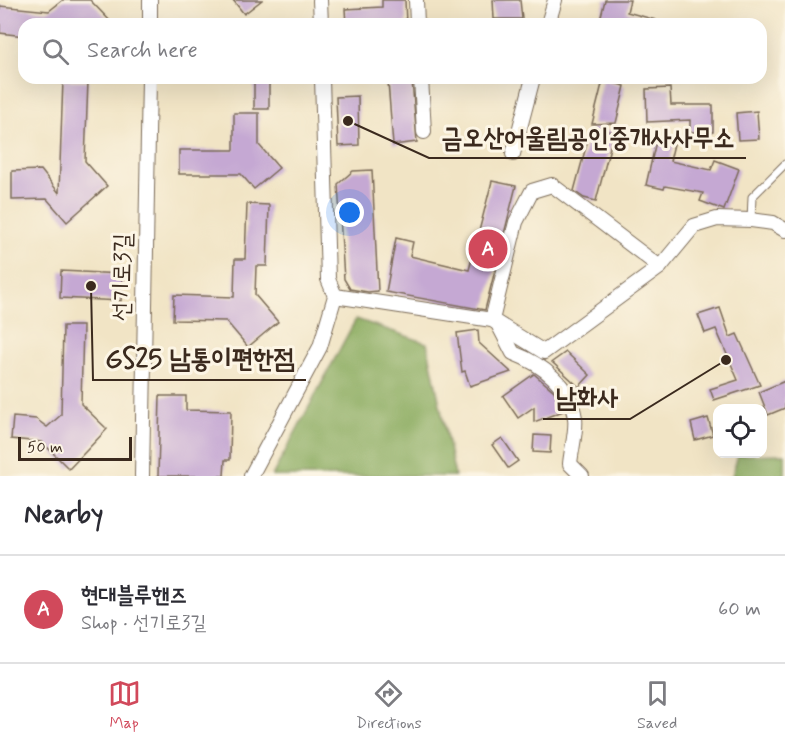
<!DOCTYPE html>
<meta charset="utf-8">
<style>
:root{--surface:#fff;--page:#f7f7f7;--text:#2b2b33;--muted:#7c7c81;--line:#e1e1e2;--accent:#d1495b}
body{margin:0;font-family:Mynerve,"Poor Story",sans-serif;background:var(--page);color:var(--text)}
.controls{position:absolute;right:18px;bottom:18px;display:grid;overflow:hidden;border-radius:12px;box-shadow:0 6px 24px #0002}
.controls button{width:54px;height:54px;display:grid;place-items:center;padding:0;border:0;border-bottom:2px solid var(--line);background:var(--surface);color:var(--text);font:30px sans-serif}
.scale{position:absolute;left:18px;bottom:15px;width:114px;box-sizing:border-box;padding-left:6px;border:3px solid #3b2a1e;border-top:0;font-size:16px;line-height:21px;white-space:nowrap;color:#3b2a1e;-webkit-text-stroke:4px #fcf5e5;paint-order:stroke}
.you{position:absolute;left:350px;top:213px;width:21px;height:21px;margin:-15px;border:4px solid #fff;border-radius:50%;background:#1a73e8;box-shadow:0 0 0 9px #1a73e833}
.badge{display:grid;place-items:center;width:39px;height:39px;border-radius:50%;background:var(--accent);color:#fff;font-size:20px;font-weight:700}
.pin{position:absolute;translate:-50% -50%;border:3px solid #fff;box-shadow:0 2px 6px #0006}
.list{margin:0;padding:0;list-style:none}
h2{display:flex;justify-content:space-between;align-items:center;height:78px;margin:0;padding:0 24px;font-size:26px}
h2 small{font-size:20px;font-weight:400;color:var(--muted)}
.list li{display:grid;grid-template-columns:39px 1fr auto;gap:18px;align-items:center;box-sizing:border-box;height:108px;padding:0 24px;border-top:2px solid var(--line)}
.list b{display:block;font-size:22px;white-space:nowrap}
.list p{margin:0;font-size:20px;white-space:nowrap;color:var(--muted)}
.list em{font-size:20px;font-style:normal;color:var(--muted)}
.icon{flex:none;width:33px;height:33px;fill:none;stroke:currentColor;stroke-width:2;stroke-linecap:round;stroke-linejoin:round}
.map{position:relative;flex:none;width:785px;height:476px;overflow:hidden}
.search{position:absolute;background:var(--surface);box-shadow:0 6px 24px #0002;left:18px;right:18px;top:18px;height:66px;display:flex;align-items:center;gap:15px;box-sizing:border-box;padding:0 21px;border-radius:18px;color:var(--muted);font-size:22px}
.sheet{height:186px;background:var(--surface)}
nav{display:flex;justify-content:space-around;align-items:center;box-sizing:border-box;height:84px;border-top:2px solid var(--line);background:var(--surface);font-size:16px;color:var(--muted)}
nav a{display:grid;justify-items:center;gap:3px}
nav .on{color:var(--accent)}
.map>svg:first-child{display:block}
.forest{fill:#8bac60;stroke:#636b3f;stroke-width:1.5}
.building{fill:#c5a8d3}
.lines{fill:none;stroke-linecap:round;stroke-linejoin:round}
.lane-casing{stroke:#7b6b58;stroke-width:9}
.street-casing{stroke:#7b6b58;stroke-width:16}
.lane{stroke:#fff;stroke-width:7}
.street{stroke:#fff;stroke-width:14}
.labels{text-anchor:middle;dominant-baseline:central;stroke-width:6;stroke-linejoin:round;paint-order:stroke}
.street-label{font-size:24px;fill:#3b2a1e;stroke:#fcf5e5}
.leader{fill:none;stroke:#3b2a1e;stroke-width:2}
.callout-dot{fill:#3b2a1e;stroke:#fcf5e5;stroke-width:2}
.callout-label{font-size:26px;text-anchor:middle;font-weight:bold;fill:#3b2a1e;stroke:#fcf5e5;stroke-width:6;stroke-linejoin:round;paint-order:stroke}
</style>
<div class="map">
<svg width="785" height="476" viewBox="0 0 785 476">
<rect width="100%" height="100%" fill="#fcf5e5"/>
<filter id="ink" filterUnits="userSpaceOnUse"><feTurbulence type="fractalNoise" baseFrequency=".0167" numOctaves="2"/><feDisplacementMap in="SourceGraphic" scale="12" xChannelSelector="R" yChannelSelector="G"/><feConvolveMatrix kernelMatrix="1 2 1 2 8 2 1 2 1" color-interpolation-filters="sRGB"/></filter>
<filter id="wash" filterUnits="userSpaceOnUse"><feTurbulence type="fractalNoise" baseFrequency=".008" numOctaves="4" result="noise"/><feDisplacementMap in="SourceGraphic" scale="24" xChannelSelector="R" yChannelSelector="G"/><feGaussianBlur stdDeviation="1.35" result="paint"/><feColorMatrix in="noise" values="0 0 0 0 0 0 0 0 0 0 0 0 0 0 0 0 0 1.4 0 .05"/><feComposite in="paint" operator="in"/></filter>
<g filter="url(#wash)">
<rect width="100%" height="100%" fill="#f1e4c5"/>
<g class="forest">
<path d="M 356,319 L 427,343 L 455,476 L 272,476 Z"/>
<path d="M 785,454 L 785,476 L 732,476 L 738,455 Z"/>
</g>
<g id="blocks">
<g class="building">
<path d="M 63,0 L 90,0 L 113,24 L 24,24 L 24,36 L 0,33 L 0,6 L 49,11 Z"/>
<path d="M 233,0 L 262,0 L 244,14 Z"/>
<path d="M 382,0 L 405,0 L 406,24 L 346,24 L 345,9 L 382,7 Z"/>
<path d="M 493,0 L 520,0 L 522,19 L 494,19 Z"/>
<path d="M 605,0 L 630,0 L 627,12 L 656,20 L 655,24 L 599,24 Z"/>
<rect x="254" y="78" width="15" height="31"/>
<path d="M 63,80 L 88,81 L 85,161 L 107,186 L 67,222 L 47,199 L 12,200 L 12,171 L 41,170 L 59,193 Z"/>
<path d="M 412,80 L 417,142 L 393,145 L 388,82 Z"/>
<path d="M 603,80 L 625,86 L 616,123 L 592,124 Z"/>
<path d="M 670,88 L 671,105 L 713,105 L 713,132 L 690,132 L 690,120 L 647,122 L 646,89 Z"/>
<path d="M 358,96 L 359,145 L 338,146 L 336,97 Z"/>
<path d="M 757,111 L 759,139 L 738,140 L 736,113 Z"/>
<path d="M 234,113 L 259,113 L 259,145 L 279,168 L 254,189 L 241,174 L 179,174 L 179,150 L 234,150 Z"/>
<path d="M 591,128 L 614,132 L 596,201 L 584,198 L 574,191 Z"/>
<path d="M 656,141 L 674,144 L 670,161 L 711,170 L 715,160 L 739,169 L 724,210 L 700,201 L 703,193 L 665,186 L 664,189 L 646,185 Z"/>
<path d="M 372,170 L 378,291 L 368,292 L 350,289 L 344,279 L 338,184 L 353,171 Z"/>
<path d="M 492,181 L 516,186 L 485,310 L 386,292 L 396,238 L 413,242 L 410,256 L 469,270 Z"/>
<path d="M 247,204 L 269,205 L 267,266 L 256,266 L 255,295 L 278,322 L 248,347 L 226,321 L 173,320 L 174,295 L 234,297 L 235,259 L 245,259 Z"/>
<path d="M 61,271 L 122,274 L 121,301 L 60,298 Z"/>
<path d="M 720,308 L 730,337 L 737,334 L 760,385 L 714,400 L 710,389 L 738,380 L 716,329 L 705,333 L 698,315 Z"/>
<path d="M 63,326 L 83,326 L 81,404 L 107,429 L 69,469 L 42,442 L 11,439 L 13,417 L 36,419 L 47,427 L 61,415 Z"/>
<path d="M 478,330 L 479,343 L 511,372 L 470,386 L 465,371 L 462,372 L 457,333 Z"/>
<path d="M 566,352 L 590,375 L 579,387 L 552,362 Z"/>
<path d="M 534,374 L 554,391 L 563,411 L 534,422 L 534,407 L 518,418 L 503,396 Z"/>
<path d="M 785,381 L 785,408 L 768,415 L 759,392 Z"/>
<path d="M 160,396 L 186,396 L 186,410 L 231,411 L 230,460 L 225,460 L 224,476 L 158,476 Z"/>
<path d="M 708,418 L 713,435 L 695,440 L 691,423 Z"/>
<path d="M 534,435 L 551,436 L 550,453 L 533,452 Z"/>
<path d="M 502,438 L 518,461 L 508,468 L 492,445 Z"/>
</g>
</g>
</g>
<g filter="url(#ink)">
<use href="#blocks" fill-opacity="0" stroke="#7b6b58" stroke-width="1.5"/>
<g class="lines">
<defs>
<path id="lane" d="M 751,220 L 752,197 L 785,164"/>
<g id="street">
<path d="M 320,0 L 321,24"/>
<path d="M 416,0 L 417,24"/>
<path d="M 150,24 L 150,0"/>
<path d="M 548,24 L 555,0"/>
<path d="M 421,78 L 424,132"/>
<path d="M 513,154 L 533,78"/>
<path d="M 335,296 L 492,320 L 544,352 L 660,267 L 694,226 L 717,219 L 751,220 L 773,223 L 785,230"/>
<path d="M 492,320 L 516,222 L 532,191 L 552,185 L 660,267"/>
<path d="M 499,326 L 513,353 C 542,364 570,385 575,418 C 577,430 571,451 570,464 L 582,476"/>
<path d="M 142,476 L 149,78"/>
<path d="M 251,476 L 320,347 L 335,296 L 328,279 L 322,78"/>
</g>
</defs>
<use href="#lane" class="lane-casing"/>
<use href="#street" class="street-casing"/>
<use href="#lane" class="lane"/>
<use href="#street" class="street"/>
</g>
</g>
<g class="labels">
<g class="street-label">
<text transform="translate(123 277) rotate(-89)">선기로3길</text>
</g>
</g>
<path class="leader" d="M348 121L429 158H746M91 286L93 380H306M726 360L630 419H543"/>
<g class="callout-dot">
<circle cx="348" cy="121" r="6"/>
<circle cx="91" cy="286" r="6"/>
<circle cx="726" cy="360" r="6"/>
</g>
<g class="callout-label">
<text x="588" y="146">금오산어울림공인중개사사무소</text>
<text x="200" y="367">GS25 남통이편한점</text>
<text x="587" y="406">남화사</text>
</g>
</svg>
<div class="controls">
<button><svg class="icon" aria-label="locate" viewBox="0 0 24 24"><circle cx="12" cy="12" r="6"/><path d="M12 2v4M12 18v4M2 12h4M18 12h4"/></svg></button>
</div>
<div class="scale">50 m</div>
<div class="you"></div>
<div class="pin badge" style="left:488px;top:249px">A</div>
<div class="search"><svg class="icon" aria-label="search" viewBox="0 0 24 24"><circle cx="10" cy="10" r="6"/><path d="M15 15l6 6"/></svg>Search here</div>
</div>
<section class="sheet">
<h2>Nearby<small></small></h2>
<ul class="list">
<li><span class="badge">A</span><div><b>현대블루핸즈</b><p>Shop · 선기로3길</p></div><em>60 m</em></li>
</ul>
</section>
<nav>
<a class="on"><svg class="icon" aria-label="map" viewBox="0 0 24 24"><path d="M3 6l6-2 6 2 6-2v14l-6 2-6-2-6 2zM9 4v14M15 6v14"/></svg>Map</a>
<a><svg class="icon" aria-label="directions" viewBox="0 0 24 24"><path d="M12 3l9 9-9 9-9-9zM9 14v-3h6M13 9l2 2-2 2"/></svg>Directions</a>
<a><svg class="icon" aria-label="saved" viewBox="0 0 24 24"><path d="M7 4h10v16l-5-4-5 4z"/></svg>Saved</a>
</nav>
